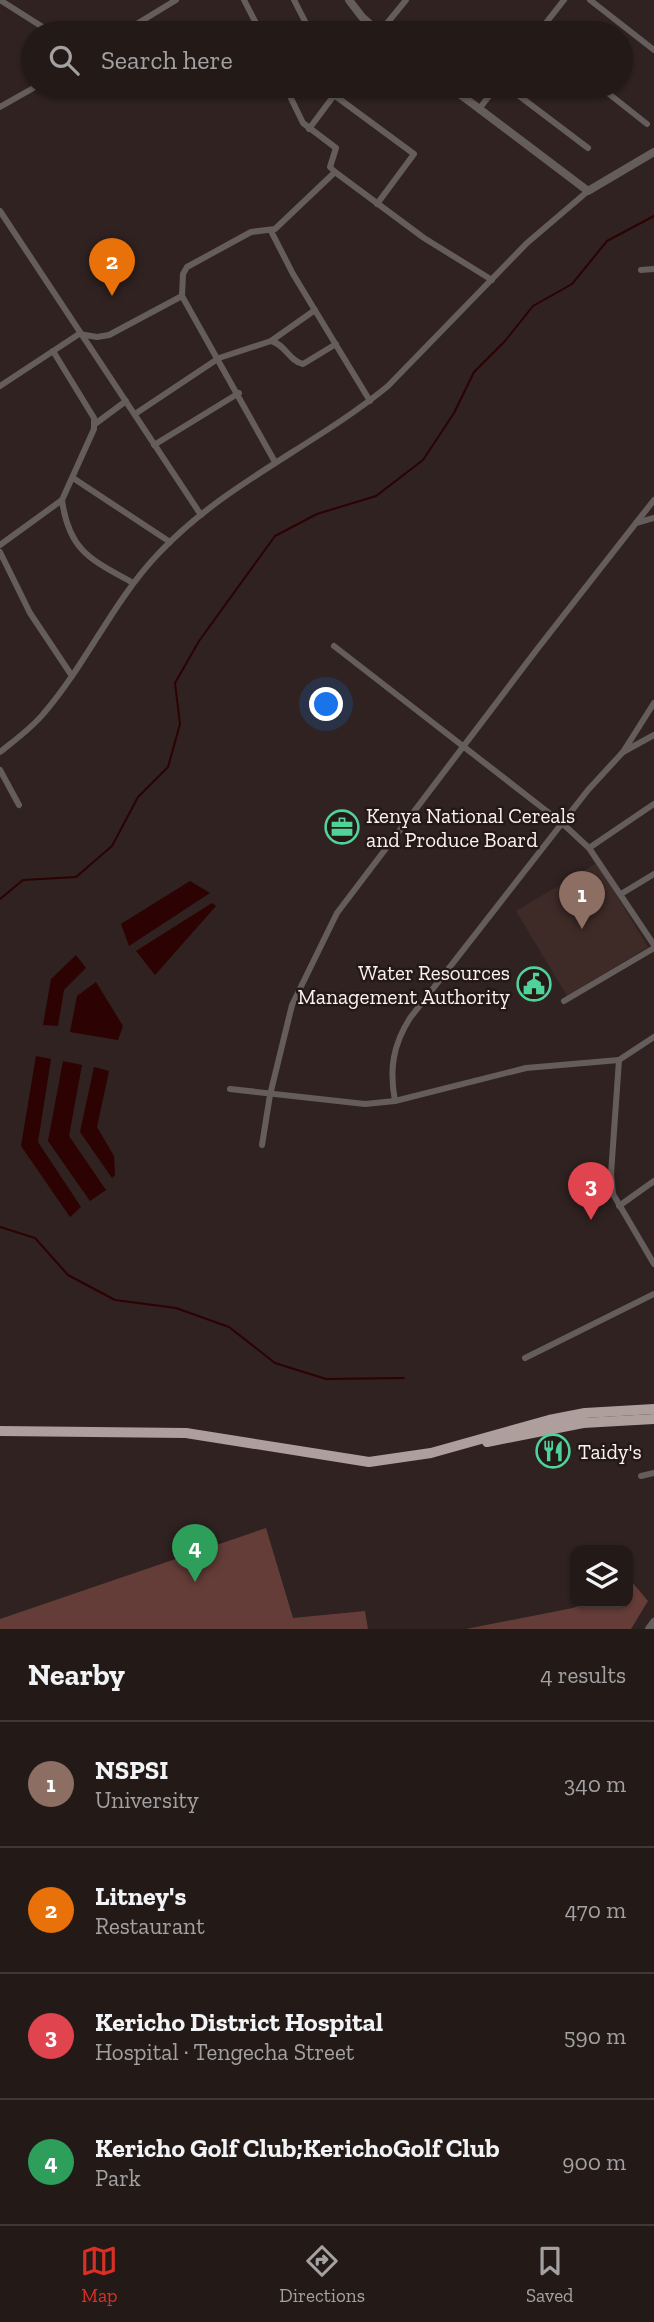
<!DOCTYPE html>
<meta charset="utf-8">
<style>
:root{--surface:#231a18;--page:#2f2725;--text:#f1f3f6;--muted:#a3a1a2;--line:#403837;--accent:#d93025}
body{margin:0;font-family:"Zilla Slab",serif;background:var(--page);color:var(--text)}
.controls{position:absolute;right:21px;bottom:21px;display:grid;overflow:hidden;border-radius:14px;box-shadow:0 2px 5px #0004}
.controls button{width:63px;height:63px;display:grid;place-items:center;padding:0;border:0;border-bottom:2px solid var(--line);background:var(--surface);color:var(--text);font:35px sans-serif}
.you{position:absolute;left:327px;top:705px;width:24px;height:24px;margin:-18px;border:5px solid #fff;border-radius:50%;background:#1a73e8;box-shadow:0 0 0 10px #1a73e833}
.badge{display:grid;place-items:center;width:46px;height:46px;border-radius:50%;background:var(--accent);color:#fff;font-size:23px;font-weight:700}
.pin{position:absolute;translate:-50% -58px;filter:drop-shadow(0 2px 4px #0008)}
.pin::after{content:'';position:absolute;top:37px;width:24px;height:21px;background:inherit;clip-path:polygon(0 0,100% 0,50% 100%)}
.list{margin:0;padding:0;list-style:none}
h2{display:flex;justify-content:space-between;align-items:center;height:91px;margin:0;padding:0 28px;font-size:30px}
h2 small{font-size:23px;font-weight:400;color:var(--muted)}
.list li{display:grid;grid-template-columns:46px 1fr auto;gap:21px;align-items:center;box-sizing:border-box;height:126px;padding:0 28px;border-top:2px solid var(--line)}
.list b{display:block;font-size:26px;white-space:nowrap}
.list p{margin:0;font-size:23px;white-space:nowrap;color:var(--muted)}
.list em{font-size:23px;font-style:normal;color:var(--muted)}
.icon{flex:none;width:38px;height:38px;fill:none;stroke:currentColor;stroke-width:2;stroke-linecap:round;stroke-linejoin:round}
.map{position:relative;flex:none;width:654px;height:1629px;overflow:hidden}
.search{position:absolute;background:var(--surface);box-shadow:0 2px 5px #0004;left:21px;right:21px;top:21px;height:77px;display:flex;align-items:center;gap:18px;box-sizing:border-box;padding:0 24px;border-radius:38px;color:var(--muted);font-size:26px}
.sheet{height:595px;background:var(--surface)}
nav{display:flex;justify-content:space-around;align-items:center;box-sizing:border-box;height:98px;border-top:2px solid var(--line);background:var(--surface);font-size:19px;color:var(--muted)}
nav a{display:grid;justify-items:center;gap:4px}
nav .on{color:var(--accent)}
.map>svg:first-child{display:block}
.built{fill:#3e2b28}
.green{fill:#653d38}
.water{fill:#2c0202}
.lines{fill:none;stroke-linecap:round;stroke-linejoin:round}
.stream{stroke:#2c0202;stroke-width:2}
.minor{stroke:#645d5c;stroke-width:6}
.tertiary{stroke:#645d5c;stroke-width:8}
.trunk{stroke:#ae9f9c;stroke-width:10}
.labels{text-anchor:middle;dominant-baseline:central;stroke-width:5;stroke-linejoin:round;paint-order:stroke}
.poi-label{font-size:21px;fill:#fbf2f0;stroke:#251917;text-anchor:start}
</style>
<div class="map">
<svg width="654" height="1629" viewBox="0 0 654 1629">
<rect width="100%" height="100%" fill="#2f2220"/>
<path class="built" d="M 597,863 L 648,947 L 567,996 L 516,911 Z"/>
<g class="green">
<path d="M 266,1528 L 293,1618 L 365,1611 L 368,1629 L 0,1629 L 0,1619 Z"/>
<path d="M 632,1582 L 648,1601 L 631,1629 L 466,1629 L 573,1608 L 585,1603 L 628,1603 L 628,1584 Z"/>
</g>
<g class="water">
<path d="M 190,881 L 210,893 L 129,946 L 121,924 Z"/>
<path d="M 212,903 L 216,906 L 155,975 L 136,951 Z"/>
<path d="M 76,955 L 86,968 L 64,990 L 58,1026 L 43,1025 L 51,979 Z"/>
<path d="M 96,982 L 123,1026 L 118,1040 L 70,1032 L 77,996 Z"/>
<path d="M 36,1056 L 51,1059 L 38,1142 L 81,1207 L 70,1217 L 21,1146 Z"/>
<path d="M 63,1061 L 82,1065 L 69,1136 L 106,1190 L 90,1201 L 48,1141 Z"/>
<path d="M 94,1067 L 109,1071 L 97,1127 L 114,1156 L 115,1175 L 112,1178 L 80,1132 Z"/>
</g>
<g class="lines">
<g class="stream">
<path d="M 0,899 L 23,880 L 76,877 L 112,846 L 138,797 L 168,767 L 180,724 L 175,683 L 199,641 L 275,536 L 317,514 L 376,496 L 423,460 L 454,413 L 474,372 L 505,341 L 533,306 L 572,284 L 607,241 L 654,216"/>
<path d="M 0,1227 L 35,1238 L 68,1275 L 115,1300 L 176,1308 L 229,1327 L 275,1363 L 326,1379 L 404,1378"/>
</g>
<g class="minor">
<path d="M 0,0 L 52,33"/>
<path d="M 244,0 L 261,33"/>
<path d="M 294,0 L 311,33"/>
<path d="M 590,0 L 654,50"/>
<path d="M 122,33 L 176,0"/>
<path d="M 379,33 L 406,0"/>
<path d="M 538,33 L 564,0"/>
<path d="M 506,86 L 588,148"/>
<path d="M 599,86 L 647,124"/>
<path d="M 334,95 L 414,154 L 377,204"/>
<path d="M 0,107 L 37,86"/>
<path d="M 479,109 L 497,86"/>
<path d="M 309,129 L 341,86"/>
<path d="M 335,172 L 424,238 L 492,280"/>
<path d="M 0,211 L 201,515"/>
<path d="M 271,231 L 293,274 L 370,401"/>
<path d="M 641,270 L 654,269"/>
<path d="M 182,296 L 183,274 L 187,267 L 251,232 L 275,229 L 335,172 L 330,167 L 336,148 L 303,123 L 285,86"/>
<path d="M 271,341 L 315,310"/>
<path d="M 0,386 L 79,334 L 97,337 L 109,335 L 182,296 L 275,462"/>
<path d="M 135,414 L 219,358 L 271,341 C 285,344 289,361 303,364 L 336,344"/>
<path d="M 95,424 L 126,401"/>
<path d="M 154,445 L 239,393"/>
<path d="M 73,478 L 170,542"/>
<path d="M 62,500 C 69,552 92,560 133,583"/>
<path d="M 636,523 L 654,518"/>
<path d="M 0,545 L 62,500 L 94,429 L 94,418 L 53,351"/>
<path d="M 0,552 L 30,613 L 72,676"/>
<path d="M 334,646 L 562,823 L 589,848 L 654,945"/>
<path d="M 654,703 L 623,752 L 654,735"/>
<path d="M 0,752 C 15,740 32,728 44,713 C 87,663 113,601 159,553 C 225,483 315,446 388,386 L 527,243 L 588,191"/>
<path d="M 0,770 L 19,805"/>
<path d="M 589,848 L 654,804"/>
<path d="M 621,894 L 654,874"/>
<path d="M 564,1001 L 654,948"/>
<path d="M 619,1060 L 611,1174 L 613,1194 L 654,1264"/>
<path d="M 619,1060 L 654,1037"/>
<path d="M 230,1089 L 365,1104 L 395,1101 L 526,1068 L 619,1060"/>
<path d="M 395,1101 C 389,1069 393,1045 410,1018 L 588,790 L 623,752"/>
<path d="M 262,1145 L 270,1095 L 292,1005 L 337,913 L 538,648 L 654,500"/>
<path d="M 619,1206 L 654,1181"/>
<path d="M 525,1358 L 654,1294"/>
<path d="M 641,1476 L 654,1473"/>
</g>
<g class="tertiary">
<path d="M 349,0 L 362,17 L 380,33"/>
<path d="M 449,86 L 588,191 L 654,152"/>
<path d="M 649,1629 L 654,1622"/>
</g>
<g class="trunk">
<path d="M 0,1431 L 186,1433 L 369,1462 L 431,1453 L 549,1420 L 585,1413 L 654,1409"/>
<path d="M 487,1442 L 583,1423 L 654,1419"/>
</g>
</g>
<defs>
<symbol id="office-ring" viewBox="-11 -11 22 22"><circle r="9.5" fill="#251917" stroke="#4fd399" stroke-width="1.5"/><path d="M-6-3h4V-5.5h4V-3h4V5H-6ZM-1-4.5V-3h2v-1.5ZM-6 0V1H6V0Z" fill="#4fd399"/></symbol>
<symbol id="civic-ring" viewBox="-11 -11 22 22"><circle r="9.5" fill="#251917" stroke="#4fd399" stroke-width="1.5"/><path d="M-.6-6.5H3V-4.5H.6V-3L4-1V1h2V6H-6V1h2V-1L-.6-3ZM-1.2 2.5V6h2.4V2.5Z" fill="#4fd399"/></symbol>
<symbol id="restaurant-ring" viewBox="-11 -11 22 22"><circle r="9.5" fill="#251917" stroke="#4fd399" stroke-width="1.5"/><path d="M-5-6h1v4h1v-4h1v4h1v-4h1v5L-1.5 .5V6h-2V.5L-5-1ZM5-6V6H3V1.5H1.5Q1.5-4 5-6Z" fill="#4fd399"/></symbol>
</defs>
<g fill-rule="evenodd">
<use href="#office-ring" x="323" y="808" width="38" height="38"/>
<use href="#civic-ring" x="515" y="965" width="38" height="38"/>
<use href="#restaurant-ring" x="534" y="1432" width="38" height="38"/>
</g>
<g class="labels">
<g class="poi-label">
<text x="366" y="815">Kenya National Cereals<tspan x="366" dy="24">and Produce Board</tspan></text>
<text x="510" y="972" text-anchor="end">Water Resources<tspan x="510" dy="24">Management Authority</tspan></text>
<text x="578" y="1451">Taidy's</text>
</g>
</g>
</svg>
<div class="controls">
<button><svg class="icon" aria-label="layers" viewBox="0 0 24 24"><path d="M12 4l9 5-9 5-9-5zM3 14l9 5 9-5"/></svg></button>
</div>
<div class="you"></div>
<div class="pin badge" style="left:582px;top:929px;background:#8d6e63">1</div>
<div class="pin badge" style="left:112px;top:296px;background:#e8710a">2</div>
<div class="pin badge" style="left:591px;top:1220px;background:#e0444e">3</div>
<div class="pin badge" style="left:195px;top:1582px;background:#2e9e5b">4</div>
<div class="search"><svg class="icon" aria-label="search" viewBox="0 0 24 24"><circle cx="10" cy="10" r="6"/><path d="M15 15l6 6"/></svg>Search here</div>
</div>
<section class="sheet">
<h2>Nearby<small>4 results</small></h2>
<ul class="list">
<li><span class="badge" style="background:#8d6e63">1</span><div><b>NSPSI</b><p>University</p></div><em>340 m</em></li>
<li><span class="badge" style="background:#e8710a">2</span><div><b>Litney's</b><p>Restaurant</p></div><em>470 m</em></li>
<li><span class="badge" style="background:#e0444e">3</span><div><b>Kericho District Hospital</b><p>Hospital · Tengecha Street</p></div><em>590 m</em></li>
<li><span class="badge" style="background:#2e9e5b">4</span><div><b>Kericho Golf Club;KerichoGolf Club</b><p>Park</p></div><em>900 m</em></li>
</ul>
</section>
<nav>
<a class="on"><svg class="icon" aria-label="map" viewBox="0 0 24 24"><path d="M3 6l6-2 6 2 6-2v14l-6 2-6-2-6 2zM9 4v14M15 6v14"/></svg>Map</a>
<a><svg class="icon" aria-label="directions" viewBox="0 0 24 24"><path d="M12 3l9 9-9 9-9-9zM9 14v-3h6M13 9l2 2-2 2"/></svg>Directions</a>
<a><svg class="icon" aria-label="saved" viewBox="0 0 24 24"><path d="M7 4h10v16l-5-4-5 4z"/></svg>Saved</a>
</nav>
